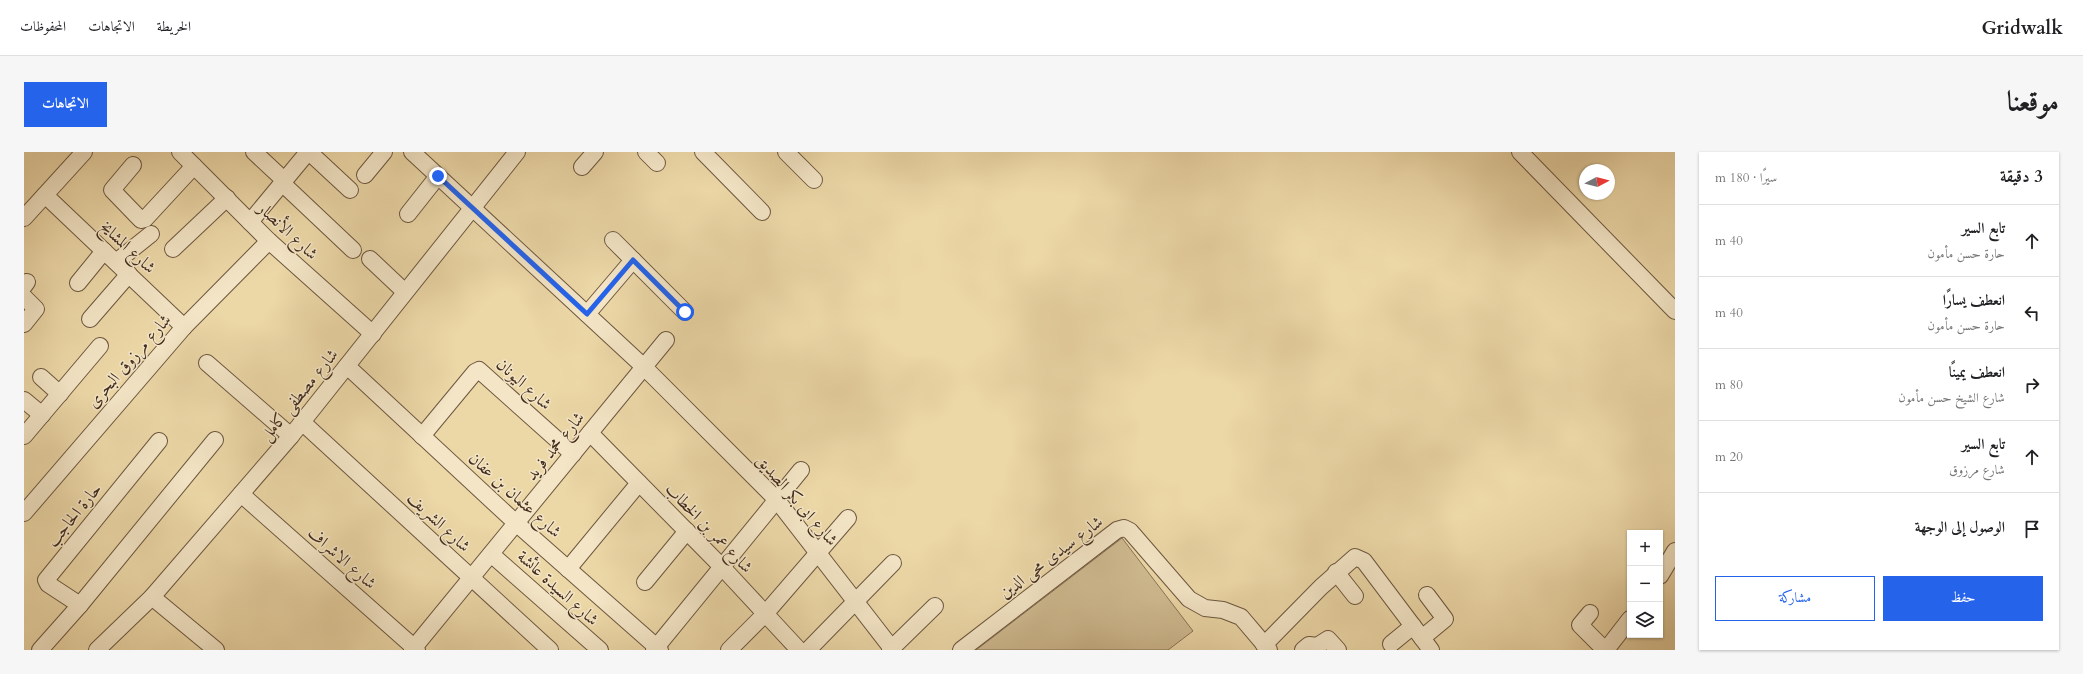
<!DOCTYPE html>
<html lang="ar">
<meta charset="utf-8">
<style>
:root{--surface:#fff;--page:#f6f6f6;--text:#202124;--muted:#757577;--line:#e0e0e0;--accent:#2563eb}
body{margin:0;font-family:Cardo,Amiri,serif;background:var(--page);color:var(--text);direction:rtl}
.controls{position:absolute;right:12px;bottom:12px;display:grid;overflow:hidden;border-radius:0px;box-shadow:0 1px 3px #0004}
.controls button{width:36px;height:36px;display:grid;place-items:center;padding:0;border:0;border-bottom:1px solid var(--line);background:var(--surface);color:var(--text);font:20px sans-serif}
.compass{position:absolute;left:1555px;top:12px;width:36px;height:36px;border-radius:50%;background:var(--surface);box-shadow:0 1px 3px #0004;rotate:83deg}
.stop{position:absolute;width:12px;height:12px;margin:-9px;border:3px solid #2563eb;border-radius:50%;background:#fff}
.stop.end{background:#2563eb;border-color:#fff;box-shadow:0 1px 4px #0008}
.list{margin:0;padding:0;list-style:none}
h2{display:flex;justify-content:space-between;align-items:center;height:52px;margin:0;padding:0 16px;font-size:17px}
h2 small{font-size:13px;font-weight:400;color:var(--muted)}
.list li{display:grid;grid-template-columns:26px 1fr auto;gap:12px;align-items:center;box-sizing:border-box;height:72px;padding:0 16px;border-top:1px solid var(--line)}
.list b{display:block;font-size:15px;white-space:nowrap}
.list p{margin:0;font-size:13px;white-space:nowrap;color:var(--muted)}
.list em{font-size:13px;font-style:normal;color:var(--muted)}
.actions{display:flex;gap:8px;padding:12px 16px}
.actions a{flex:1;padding:9px 0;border:1px solid var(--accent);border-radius:0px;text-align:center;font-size:14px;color:var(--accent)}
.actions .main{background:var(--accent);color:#fff}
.icon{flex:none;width:22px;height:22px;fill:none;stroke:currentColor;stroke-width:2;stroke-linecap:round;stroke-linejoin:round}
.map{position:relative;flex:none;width:1651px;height:498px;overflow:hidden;direction:ltr;border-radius:0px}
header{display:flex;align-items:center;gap:24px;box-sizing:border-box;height:56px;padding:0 20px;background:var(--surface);border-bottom:1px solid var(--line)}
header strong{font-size:19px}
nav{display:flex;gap:22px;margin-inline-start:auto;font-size:14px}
.intro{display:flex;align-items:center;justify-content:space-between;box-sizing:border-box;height:96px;padding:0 24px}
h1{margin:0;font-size:28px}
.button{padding:10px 18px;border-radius:0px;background:var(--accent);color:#fff;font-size:14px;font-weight:700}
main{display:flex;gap:24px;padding:0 24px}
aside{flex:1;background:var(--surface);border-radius:0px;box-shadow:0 1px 3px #0004}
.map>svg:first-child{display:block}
.green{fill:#cfba90;stroke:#897357}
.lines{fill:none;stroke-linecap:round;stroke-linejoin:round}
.minor-casing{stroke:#6d5740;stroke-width:18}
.minor{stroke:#f3e5c6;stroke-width:16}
.route{stroke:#2563eb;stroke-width:5}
.labels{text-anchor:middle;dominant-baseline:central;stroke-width:3;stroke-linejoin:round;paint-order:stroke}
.street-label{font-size:17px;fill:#432c1e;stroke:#f3e5c6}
</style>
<header>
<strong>Gridwalk</strong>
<nav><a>الخريطة</a><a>الاتجاهات</a><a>المحفوظات</a></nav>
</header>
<div class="intro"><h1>موقعنا</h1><a class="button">الاتجاهات</a></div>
<main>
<aside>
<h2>3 دقيقة<small>سيرًا · 180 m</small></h2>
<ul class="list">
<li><svg class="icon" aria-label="ahead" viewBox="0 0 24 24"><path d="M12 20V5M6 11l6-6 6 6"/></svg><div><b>تابع السير</b><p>حارة حسن مأمون</p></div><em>40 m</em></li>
<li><svg class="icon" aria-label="left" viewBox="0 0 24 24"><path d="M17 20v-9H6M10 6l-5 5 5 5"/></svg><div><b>انعطف يسارًا</b><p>حارة حسن مأمون</p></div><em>40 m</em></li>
<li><svg class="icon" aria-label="right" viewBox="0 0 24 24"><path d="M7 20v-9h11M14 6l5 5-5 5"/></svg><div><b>انعطف يمينًا</b><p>شارع الشيخ حسن مأمون</p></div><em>80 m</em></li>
<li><svg class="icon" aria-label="ahead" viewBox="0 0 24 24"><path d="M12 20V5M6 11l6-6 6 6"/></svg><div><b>تابع السير</b><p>شارع مرزوق</p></div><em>20 m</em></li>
<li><svg class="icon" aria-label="arrive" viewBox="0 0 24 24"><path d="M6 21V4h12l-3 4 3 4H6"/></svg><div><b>الوصول إلى الوجهة</b></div></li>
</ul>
<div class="actions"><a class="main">حفظ</a><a>مشاركة</a></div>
</aside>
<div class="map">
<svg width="1651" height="498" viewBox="0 0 1651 498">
<rect width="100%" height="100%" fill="#ecd7a7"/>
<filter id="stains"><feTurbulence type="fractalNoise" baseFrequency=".005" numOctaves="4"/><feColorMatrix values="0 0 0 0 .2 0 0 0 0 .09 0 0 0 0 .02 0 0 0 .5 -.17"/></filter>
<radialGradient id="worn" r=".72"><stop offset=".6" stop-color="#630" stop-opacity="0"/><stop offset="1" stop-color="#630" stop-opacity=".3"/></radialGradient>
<path class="green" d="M 1098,386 L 1169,479 L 1144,498 L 952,498 Z"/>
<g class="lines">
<defs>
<g id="minor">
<path d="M 156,0 L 245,89 L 349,182"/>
<path d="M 230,0 L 260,28"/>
<path d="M 285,0 L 326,38"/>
<path d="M 388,0 L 620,215 L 752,347 L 869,498"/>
<path d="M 622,0 L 633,11"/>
<path d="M 679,0 L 738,60"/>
<path d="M 762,0 L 790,28"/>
<path d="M 1496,0 L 1651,159"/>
<path d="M 109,13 L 88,38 L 117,68 L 121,67 L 170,14"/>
<path d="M 558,15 L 571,0"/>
<path d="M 341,23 L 360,0"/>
<path d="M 258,31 L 329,98"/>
<path d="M 21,43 L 160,175"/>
<path d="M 384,62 L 414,24"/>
<path d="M 0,66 L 60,0"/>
<path d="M 226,70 L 284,0"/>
<path d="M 589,88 L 661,160"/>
<path d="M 149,97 L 203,46"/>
<path d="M 346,107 L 381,140"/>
<path d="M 92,110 L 127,82"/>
<path d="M 54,131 L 80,99"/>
<path d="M 0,134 L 3,130"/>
<path d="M 0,145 L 12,157 L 0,172"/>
<path d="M 563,162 L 609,108"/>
<path d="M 66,167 L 105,122"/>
<path d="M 183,211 L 267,284"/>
<path d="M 323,214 L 492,371 L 636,498"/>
<path d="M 17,225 L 36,242"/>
<path d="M 0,248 L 18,263"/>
<path d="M 278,270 L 526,498"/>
<path d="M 566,281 L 698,415 L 775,498"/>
<path d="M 0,284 L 76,194"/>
<path d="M 398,284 L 451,220 L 455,218 L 549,302"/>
<path d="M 217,342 L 393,498"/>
<path d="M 0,361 L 160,175 L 245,89"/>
<path d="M 467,402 L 576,498"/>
<path d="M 544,417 L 615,331"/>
<path d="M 1312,420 L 1331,444"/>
<path d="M 1636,424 L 1651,399"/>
<path d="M 621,430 L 663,379"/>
<path d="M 128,445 L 192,498"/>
<path d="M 56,453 L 24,432 L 22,428 L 135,289"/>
<path d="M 1566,461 L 1556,473 L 1581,498"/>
<path d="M 1398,486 L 1421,467 L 1403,443"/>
<path d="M 1367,492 L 1389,474"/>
<path d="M 1240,493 L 1297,435 L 1331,405 L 1340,409 L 1407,498"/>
<path d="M 16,498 L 56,453 L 191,288"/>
<path d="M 73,498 L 128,445 L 267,284 L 493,0"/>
<path d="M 388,498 L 642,188"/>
<path d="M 630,498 L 777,318"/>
<path d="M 705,498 L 741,462 L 824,366"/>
<path d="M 784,498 L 869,411"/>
<path d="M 866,498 L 911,454"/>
<path d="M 937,498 L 1093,378 L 1100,376 L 1106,379 L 1165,447 L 1181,456 L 1199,458 L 1217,465 L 1245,498"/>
<path d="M 1279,498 L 1285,493 L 1293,494 L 1304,487 L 1314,498"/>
<path d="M 1582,498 L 1606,467"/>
</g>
</defs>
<use href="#minor" class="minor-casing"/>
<use href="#minor" class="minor"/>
</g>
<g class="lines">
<path class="route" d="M 414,24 L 563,162 L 609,108 L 661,160"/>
</g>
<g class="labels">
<g class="street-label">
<text transform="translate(264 79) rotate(43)">شارع الأنصار</text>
<text transform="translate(104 95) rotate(43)">شارع المشايخ</text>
<text transform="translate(105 209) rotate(-49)">شارع مرزوق البحرى</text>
<text transform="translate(500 232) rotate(42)">شارع اليونان</text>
<text transform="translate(275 243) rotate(-51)">شارع مصطفى كامل</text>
<text transform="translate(531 294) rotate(-51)">شارع محمد فريد</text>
<text transform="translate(491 343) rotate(42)">شارع عثمان بن عفان</text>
<text transform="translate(773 348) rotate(49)">شارع ابى بكر الصديق</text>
<text transform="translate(50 363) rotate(-51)">حارة الحاجب</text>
<text transform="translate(415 370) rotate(43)">شارع الشريف</text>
<text transform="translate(685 376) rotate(46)">شارع عمر بن الخطاب</text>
<text transform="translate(1027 405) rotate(-37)">شارع سيدى محى الدين</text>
<text transform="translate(318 406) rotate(41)">شارع الاشراف</text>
<text transform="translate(534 436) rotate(42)">شارع السيدة عائشة</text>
</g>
</g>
<rect width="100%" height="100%" filter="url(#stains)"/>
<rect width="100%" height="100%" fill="url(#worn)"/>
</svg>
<div class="controls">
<button>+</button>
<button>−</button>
<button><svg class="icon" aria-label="layers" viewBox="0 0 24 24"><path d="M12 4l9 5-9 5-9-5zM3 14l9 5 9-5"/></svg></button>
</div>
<svg class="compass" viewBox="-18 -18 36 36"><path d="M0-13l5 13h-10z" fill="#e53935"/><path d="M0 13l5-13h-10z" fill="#757577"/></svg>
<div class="stop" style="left:661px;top:160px"></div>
<div class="stop end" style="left:414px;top:24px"></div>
</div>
</main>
